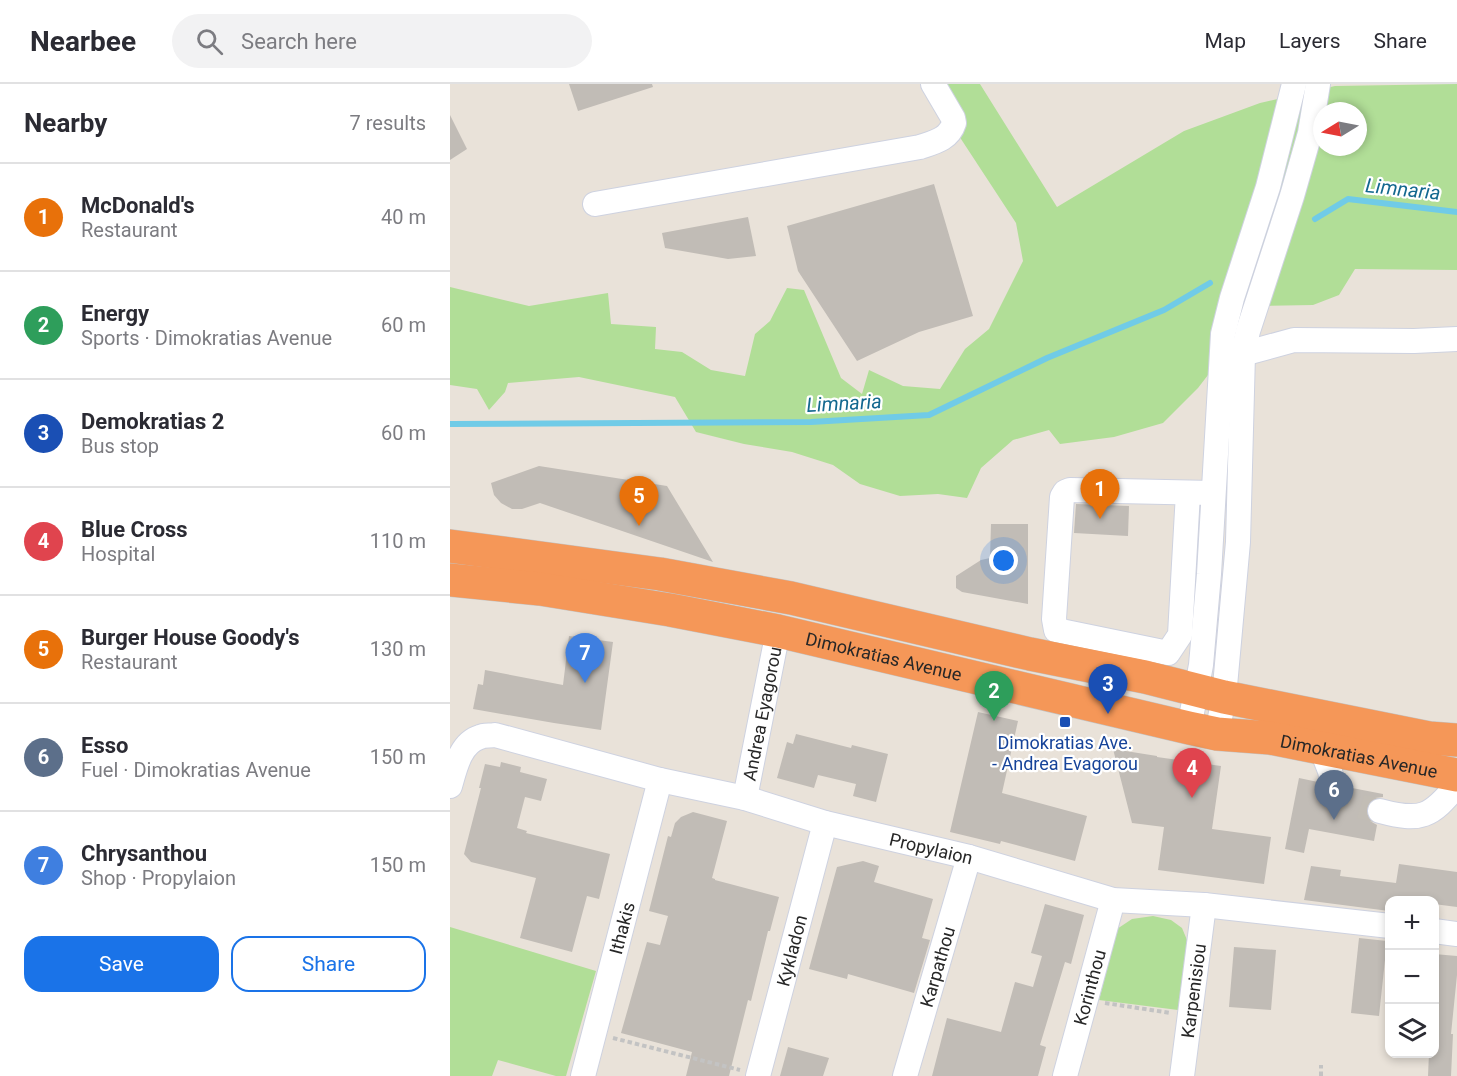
<!DOCTYPE html>
<meta charset="utf-8">
<style>
:root{--surface:#fff;--page:#f2f2f3;--text:#2b2b33;--muted:#7c7c81;--line:#e1e1e2;--accent:#1a73e8}
body{margin:0;font-family:Roboto,sans-serif;background:var(--page);color:var(--text)}
.controls{position:absolute;right:18px;bottom:18px;display:grid;overflow:hidden;border-radius:12px;box-shadow:0 3px 9px #0003}
.controls button{width:54px;height:54px;display:grid;place-items:center;padding:0;border:0;border-bottom:2px solid var(--line);background:var(--surface);color:var(--text);font:30px sans-serif}
.compass{position:absolute;left:863px;top:18px;width:54px;height:54px;border-radius:50%;background:var(--surface);box-shadow:0 3px 9px #0003;rotate:260deg}
.you{position:absolute;left:554px;top:477px;width:21px;height:21px;margin:-15px;border:4px solid #fff;border-radius:50%;background:#1a73e8;box-shadow:0 0 0 9px #1a73e833}
.badge{display:grid;place-items:center;width:39px;height:39px;border-radius:50%;background:var(--accent);color:#fff;font-size:20px;font-weight:700}
.pin{position:absolute;translate:-50% -50px;filter:drop-shadow(0 2px 3px #0008)}
.pin::after{content:'';position:absolute;top:32px;width:21px;height:18px;background:inherit;clip-path:polygon(0 0,100% 0,50% 100%)}
.list{margin:0;padding:0;list-style:none}
h2{display:flex;justify-content:space-between;align-items:center;height:78px;margin:0;padding:0 24px;font-size:26px}
h2 small{font-size:20px;font-weight:400;color:var(--muted)}
.list li{display:grid;grid-template-columns:39px 1fr auto;gap:18px;align-items:center;box-sizing:border-box;height:108px;padding:0 24px;border-top:2px solid var(--line)}
.list b{display:block;font-size:22px;white-space:nowrap}
.list p{margin:0;font-size:20px;white-space:nowrap;color:var(--muted)}
.list em{font-size:20px;font-style:normal;color:var(--muted)}
.actions{display:flex;gap:12px;padding:18px 24px}
.actions a{flex:1;padding:14px 0;border:2px solid var(--accent);border-radius:18px;text-align:center;font-size:21px;color:var(--accent)}
.actions .main{background:var(--accent);color:#fff}
.icon{flex:none;width:33px;height:33px;fill:none;stroke:currentColor;stroke-width:2;stroke-linecap:round;stroke-linejoin:round}
.map{position:relative;flex:none;width:1007px;height:992px;overflow:hidden}
header{display:flex;align-items:center;gap:36px;box-sizing:border-box;height:84px;padding:0 30px;background:var(--surface);border-bottom:2px solid var(--line)}
header strong{font-size:28px}
nav{display:flex;gap:33px;margin-inline-start:auto;font-size:21px}
.search{width:420px;height:54px;background:var(--page);display:flex;align-items:center;gap:15px;box-sizing:border-box;padding:0 21px;border-radius:33px;color:var(--muted);font-size:22px}
main{display:flex}
aside{flex:1;background:var(--surface)}
.map>svg:first-child{display:block}
.green{fill:#b1de97;fill-rule:evenodd}
.lines{fill:none;stroke-linecap:round;stroke-linejoin:round}
.stream{stroke:#70cbe7;stroke-width:6}
.building{fill:#c1bcb6}
.minor-tunnel{stroke:#c2bdb5;stroke-width:24;stroke-dasharray:24 12;stroke-linecap:butt}
.minor-casing{stroke:#ced2e0;stroke-width:26}
.highway-casing{stroke:#c3c3c3;stroke-width:34}
.path{stroke:#c3c3c3;stroke-width:4;stroke-dasharray:4.5 3;stroke-linecap:butt}
.minor{stroke:#fff;stroke-width:24}
.highway{stroke:#f59758;stroke-width:33}
.transit-dot{fill:#1a4fb4;stroke:#fff;stroke-width:2}
.labels{text-anchor:middle;dominant-baseline:central;stroke-width:4.5;stroke-linejoin:round;paint-order:stroke}
.street-label{font-size:18px;fill:#272727;stroke:#fff}
.transit-label{font-size:18px;fill:#164399;stroke:#fff}
.water-label{font-size:20px;font-style:italic;fill:#13688f;stroke:#fff}
</style>
<header>
<strong>Nearbee</strong>
<div class="search"><svg class="icon" aria-label="search" viewBox="0 0 24 24"><circle cx="10" cy="10" r="6"/><path d="M15 15l6 6"/></svg>Search here</div>
<nav><a>Map</a><a>Layers</a><a>Share</a></nav>
</header>
<main>
<aside>
<h2>Nearby<small>7 results</small></h2>
<ul class="list">
<li><span class="badge" style="background:#e8710a">1</span><div><b>McDonald's</b><p>Restaurant</p></div><em>40 m</em></li>
<li><span class="badge" style="background:#2e9e5b">2</span><div><b>Energy</b><p>Sports · Dimokratias Avenue</p></div><em>60 m</em></li>
<li><span class="badge" style="background:#1a4fb4">3</span><div><b>Demokratias 2</b><p>Bus stop</p></div><em>60 m</em></li>
<li><span class="badge" style="background:#e0444e">4</span><div><b>Blue Cross</b><p>Hospital</p></div><em>110 m</em></li>
<li><span class="badge" style="background:#e8710a">5</span><div><b>Burger House Goody's</b><p>Restaurant</p></div><em>130 m</em></li>
<li><span class="badge" style="background:#5c6f8a">6</span><div><b>Esso</b><p>Fuel · Dimokratias Avenue</p></div><em>150 m</em></li>
<li><span class="badge" style="background:#3f7fe0">7</span><div><b>Chrysanthou</b><p>Shop · Propylaion</p></div><em>150 m</em></li>
</ul>
<div class="actions"><a class="main">Save</a><a>Share</a></div>
</aside>
<div class="map">
<svg width="1007" height="992" viewBox="0 0 1007 992">
<rect width="100%" height="100%" fill="#e9e2d9"/>
<g class="green">
<path d="M 475,0 L 530,0 L 607,123 L 734,47 L 810,19 L 885,2 L 1007,0 L 1007,186 L 905,185 L 889,211 L 863,221 L 811,222 L 748,304 L 713,339 L 664,353 L 610,360 L 599,346 L 563,356 L 531,384 L 517,414 L 488,410 L 450,412 L 410,400 L 383,381 L 342,368 L 294,360 L 246,348 L 225,313 L 129,293 L 58,299 L 55,308 L 39,326 L 27,305 L 0,301 L 0,203 L 79,222 L 158,209 L 161,240 L 206,243 L 205,265 L 232,268 L 261,286 L 295,292 L 305,250 L 320,237 L 337,204 L 354,206 L 391,294 L 412,310 L 419,286 L 453,302 L 490,305 L 515,265 L 539,245 L 573,177 L 566,139 ZM 872,27 L 908,27 L 908,63 L 872,63 Z"/>
<path d="M 703,832 L 721,836 L 732,844 L 737,856 L 728,926 L 649,916 L 667,845 L 682,835 Z"/>
<path d="M 0,843 L 146,887 L 116,992 L 106,992 L 48,976 L 42,992 L 0,992 Z"/>
</g>
<g class="lines">
<g class="stream">
<path d="M 865,135 L 898,115 L 1007,128"/>
<path d="M 0,340 L 361,338 L 479,331 L 597,274 L 714,226 L 760,199"/>
</g>
</g>
<g class="building">
<path d="M 119,0 L 202,0 L 203,3 L 128,27 Z"/>
<path d="M 0,31 L 17,65 L 0,76 Z"/>
<path d="M 484,100 L 523,232 L 469,248 L 407,277 L 348,187 L 337,142 Z"/>
<path d="M 298,133 L 306,172 L 278,175 L 215,164 L 212,149 Z"/>
<path d="M 89,382 L 217,402 L 263,478 L 90,419 L 72,425 L 62,425 L 51,419 L 44,411 L 41,399 Z"/>
<path d="M 626,420 L 679,422 L 678,452 L 624,449 Z"/>
<path d="M 541,440 L 578,440 L 578,520 L 512,508 L 506,504 L 506,492 L 531,476 L 540,474 Z"/>
<path d="M 119,552 L 163,558 L 151,646 L 104,639 L 23,625 L 28,600 L 33,601 L 35,586 L 113,601 Z"/>
<path d="M 528,628 L 568,637 L 552,709 L 637,732 L 625,777 L 551,757 L 550,760 L 500,748 Z"/>
<path d="M 346,650 L 401,664 L 402,661 L 438,670 L 426,718 L 403,712 L 406,700 L 368,691 L 364,704 L 327,694 L 337,658 L 343,660 Z"/>
<path d="M 663,665 L 707,672 L 707,673 L 771,682 L 762,745 L 821,753 L 814,800 L 708,786 L 714,743 L 682,739 Z"/>
<path d="M 51,678 L 71,683 L 70,688 L 97,695 L 91,717 L 75,713 L 67,744 L 77,747 L 76,749 L 160,770 L 149,815 L 137,812 L 122,868 L 70,854 L 86,794 L 21,778 L 14,770 L 31,704 L 29,704 L 35,680 L 50,683 Z"/>
<path d="M 849,694 L 868,698 L 872,710 L 879,715 L 887,715 L 892,712 L 897,703 L 933,710 L 933,713 L 925,714 L 920,717 L 916,724 L 917,732 L 920,737 L 927,741 L 924,757 L 859,745 L 854,769 L 835,765 Z"/>
<path d="M 243,728 L 277,737 L 262,794 L 265,795 L 265,796 L 329,813 L 320,847 L 318,847 L 301,917 L 298,916 L 279,992 L 236,992 L 242,968 L 171,949 L 197,858 L 210,861 L 218,832 L 199,827 L 218,752 L 221,753 L 225,739 L 231,733 Z"/>
<path d="M 413,777 L 429,782 L 424,798 L 483,815 L 472,854 L 480,856 L 464,909 L 398,890 L 397,895 L 359,885 L 387,783 Z"/>
<path d="M 949,780 L 1007,788 L 1007,823 L 984,820 L 984,816 L 939,816 L 939,827 L 854,816 L 861,782 L 891,786 L 890,792 L 946,799 Z"/>
<path d="M 595,820 L 634,831 L 621,880 L 615,878 L 590,961 L 596,963 L 588,992 L 482,992 L 497,934 L 551,948 L 565,898 L 583,903 L 592,872 L 581,869 Z"/>
<path d="M 909,854 L 937,857 L 929,932 L 901,929 Z"/>
<path d="M 784,863 L 826,866 L 821,926 L 779,923 Z"/>
<path d="M 984,870 L 1007,872 L 1007,891 L 1001,950 L 1003,950 L 1001,992 L 978,992 L 979,969 L 984,969 Z"/>
<path d="M 338,963 L 379,974 L 373,992 L 330,992 Z"/>
</g>
<g class="lines">
<path class="minor-tunnel" d="M 883,701 C 894,720 909,723 930,727"/>
<defs>
<g id="minor">
<path d="M 145,120 L 470,63 C 485,58 499,55 504,39 L 503,34 L 483,0"/>
<path d="M 793,270 L 844,256 L 964,257 L 1007,255"/>
<path d="M 738,409 L 730,551 L 718,569 L 606,546 L 604,535 L 612,413 L 615,408 L 620,406 L 763,409"/>
<path d="M 739,644 L 751,581 L 759,490 L 773,250 L 782,214 L 818,103 L 844,0"/>
<path d="M 767,650 L 774,613 L 788,458 L 793,270 L 798,247 L 842,112 L 860,49 L 868,0"/>
<path d="M 871,664 L 880,687 L 883,701"/>
<path id="s1" d="M 0,702 C 5,685 10,659 30,653 C 34,651 40,652 45,651 L 210,696 L 295,714 L 375,739 L 519,773 L 663,816 L 754,821 L 940,842"/>
<path id="s2" d="M 295,714 L 328,547"/>
<path d="M 930,727 C 971,738 981,733 1007,701"/>
<path d="M 984,847 L 1007,850"/>
<path id="s3" d="M 133,992 L 210,696"/>
<path id="s4" d="M 308,992 L 375,739"/>
<path id="s5" d="M 455,992 L 519,773"/>
<path id="s6" d="M 615,992 L 663,816"/>
<path id="s7" d="M 732,992 L 754,821"/>
</g>
<g id="highway">
<path d="M 0,462 L 210,490 L 341,514 L 580,570 L 695,593 L 774,613 L 979,654 L 1007,656"/>
<path id="s8" d="M 0,496 L 90,505 L 220,526 L 328,547 L 739,644 L 767,650 L 820,654 L 1007,691"/>
</g>
</defs>
<use href="#minor" class="minor-casing"/>
<use href="#highway" class="highway-casing"/>
<g class="path">
<path d="M 655,919 L 721,929"/>
<path d="M 163,954 L 290,986"/>
<path d="M 871,992 L 871,981"/>
</g>
<use href="#minor" class="minor"/>
<use href="#highway" class="highway"/>
</g>
<rect class="transit-dot" x="609" y="632" width="12" height="12" rx="3"/>
<g class="labels">
<g class="street-label">
<text stroke="none"><textPath href="#s8" startOffset="441">Dimokratias Avenue</textPath></text>
<text stroke="none"><textPath href="#s2" startOffset="86">Andrea Eyagorou</textPath></text>
<text stroke="none"><textPath href="#s8" startOffset="927">Dimokratias Avenue</textPath></text>
<text stroke="none"><textPath href="#s1" startOffset="526">Propylaion</textPath></text>
<text stroke="none"><textPath href="#s3" startOffset="153">Ithakis</textPath></text>
<text stroke="none"><textPath href="#s4" startOffset="130">Kykladon</textPath></text>
<text stroke="none"><textPath href="#s5" startOffset="114">Karpathou</textPath></text>
<text stroke="none"><textPath href="#s6" startOffset="92">Korinthou</textPath></text>
<text stroke="none"><textPath href="#s7" startOffset="86">Karpenisiou</textPath></text>
</g>
<g class="transit-label">
<text x="615" y="658">Dimokratias Ave.<tspan x="615" dy="21">- Andrea Evagorou</tspan></text>
</g>
<g class="water-label">
<text transform="translate(953 105) rotate(6)">Limnaria</text>
<text transform="translate(394 319) rotate(-3)">Limnaria</text>
</g>
</g>
</svg>
<div class="controls">
<button>+</button>
<button>−</button>
<button><svg class="icon" aria-label="layers" viewBox="0 0 24 24"><path d="M12 4l9 5-9 5-9-5zM3 14l9 5 9-5"/></svg></button>
</div>
<svg class="compass" viewBox="-18 -18 36 36"><path d="M0-13l5 13h-10z" fill="#e53935"/><path d="M0 13l5-13h-10z" fill="#7c7c81"/></svg>
<div class="you"></div>
<div class="pin badge" style="left:650px;top:435px;background:#e8710a">1</div>
<div class="pin badge" style="left:544px;top:637px;background:#2e9e5b">2</div>
<div class="pin badge" style="left:658px;top:630px;background:#1a4fb4">3</div>
<div class="pin badge" style="left:742px;top:714px;background:#e0444e">4</div>
<div class="pin badge" style="left:189px;top:442px;background:#e8710a">5</div>
<div class="pin badge" style="left:884px;top:736px;background:#5c6f8a">6</div>
<div class="pin badge" style="left:135px;top:599px;background:#3f7fe0">7</div>
</div>
</main>
